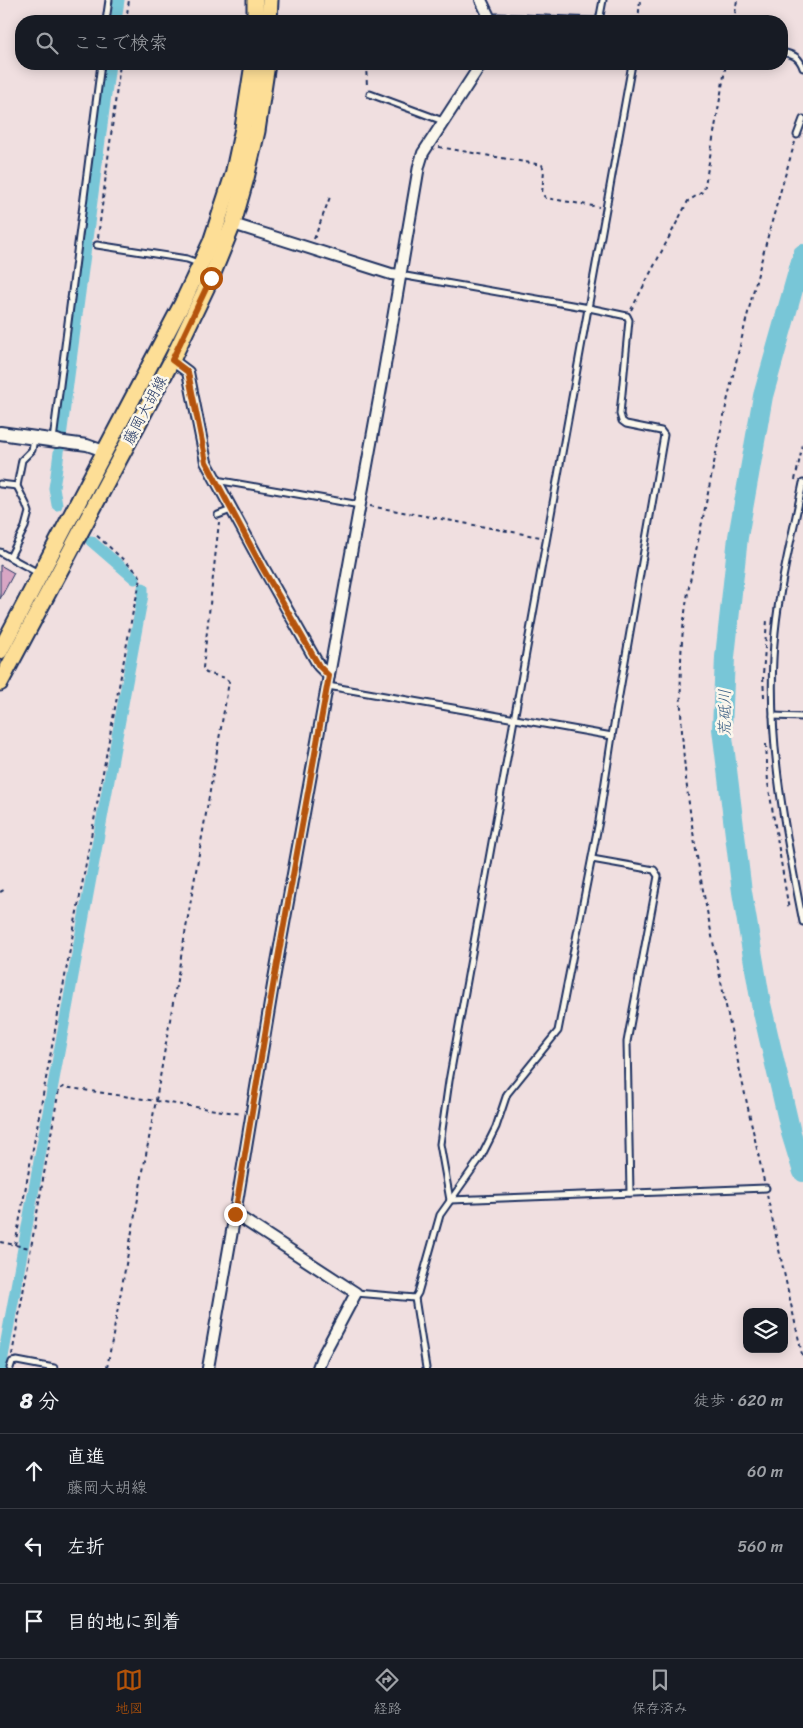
<!DOCTYPE html>
<html lang="ja">
<meta charset="utf-8">
<style>
:root{--surface:#171b24;--page:#242831;--text:#f1f3f6;--muted:#9ea1a6;--line:#363941;--accent:#b45309}
body{margin:0;font-family:Sriracha,"Klee One",sans-serif;background:var(--page);color:var(--text)}
.controls{position:absolute;right:15px;bottom:15px;display:grid;overflow:hidden;border-radius:10px;box-shadow:0 2px 12px #0003}
.controls button{width:45px;height:45px;display:grid;place-items:center;padding:0;border:0;border-bottom:1px solid var(--line);background:var(--surface);color:var(--text);font:25px sans-serif}
.stop{position:absolute;width:15px;height:15px;margin:-11px;border:4px solid #b45309;border-radius:50%;background:#fff}
.stop.end{background:#b45309;border-color:#fff;box-shadow:0 1px 5px #0008}
.list{margin:0;padding:0;list-style:none}
h2{display:flex;justify-content:space-between;align-items:center;height:65px;margin:0;padding:0 20px;font-size:21px}
h2 small{font-size:16px;font-weight:400;color:var(--muted)}
.list li{display:grid;grid-template-columns:32px 1fr auto;gap:15px;align-items:center;box-sizing:border-box;height:75px;padding:0 20px;border-top:1px solid var(--line)}
.list b{display:block;font-size:19px;white-space:nowrap}
.list p{margin:0;font-size:16px;white-space:nowrap;color:var(--muted)}
.list em{font-size:16px;font-style:normal;color:var(--muted)}
.icon{flex:none;width:28px;height:28px;fill:none;stroke:currentColor;stroke-width:2;stroke-linecap:round;stroke-linejoin:round}
.map{position:relative;flex:none;width:803px;height:1368px;overflow:hidden}
.search{position:absolute;background:var(--surface);box-shadow:0 2px 12px #0003;left:15px;right:15px;top:15px;height:55px;display:flex;align-items:center;gap:12px;box-sizing:border-box;padding:0 18px;border-radius:20px;color:var(--muted);font-size:19px}
.sheet{height:290px;background:var(--surface)}
nav{display:flex;justify-content:space-around;align-items:center;box-sizing:border-box;height:70px;border-top:1px solid var(--line);background:var(--surface);font-size:14px;color:var(--muted)}
nav a{display:grid;justify-items:center;gap:2px}
nav .on{color:var(--accent)}
.map>svg:first-child{display:block}
.lines{fill:none;stroke-linecap:round;stroke-linejoin:round}
.canal{stroke:#78c6d7;stroke-width:11}
.river{stroke:#78c6d7;stroke-width:20}
.building{fill:#d8a6c4;stroke:#1b2f5e}
.service-casing{stroke:#1b2f5e;stroke-width:9}
.minor-casing{stroke:#1b2f5e;stroke-width:14}
.tertiary-casing{stroke:#1b2f5e;stroke-width:16}
.primary-casing{stroke:#1b2f5e;stroke-width:19}
.path{stroke:#1b2f5e;stroke-width:2;stroke-dasharray:4 4;stroke-linecap:butt}
.service{stroke:#fbf7ec;stroke-width:5}
.minor{stroke:#fbf7ec;stroke-width:10}
.tertiary{stroke:#fbf7ec;stroke-width:12}
.primary{stroke:#fdde96;stroke-width:15}
.route{stroke:#b45309;stroke-width:6}
.labels{text-anchor:middle;dominant-baseline:central;stroke-width:5;stroke-linejoin:round;paint-order:stroke}
.street-label{font-size:15px;fill:#1b2f5e;stroke:#fbf7ec}
.water-label{font-size:16px;font-style:italic;fill:#375c82;stroke:#fbf7ec}
</style>
<div class="map">
<svg width="803" height="1368" viewBox="0 0 803 1368">
<rect width="100%" height="100%" fill="#f0dfe0"/>
<filter id="ink" filterUnits="userSpaceOnUse"><feTurbulence type="fractalNoise" baseFrequency=".02" numOctaves="2"/><feDisplacementMap in="SourceGraphic" scale="10" xChannelSelector="R" yChannelSelector="G"/><feConvolveMatrix kernelMatrix="1 2 1 2 8 2 1 2 1" color-interpolation-filters="sRGB"/></filter>
<g filter="url(#ink)">
<g class="lines">
<g class="canal">
<path d="M 116,21 L 119,0"/>
<path d="M 57,505 L 54,488 L 56,475 L 110,64"/>
<path d="M 91,541 L 135,579"/>
<path d="M 1,1368 L 143,595 L 143,588"/>
</g>
<path class="river" d="M 803,254 L 763,396 L 738,537 L 725,657 L 722,729 L 742,892 L 761,1004 L 791,1133 L 803,1172"/>
</g>
<path class="building" d="M 0,565 L 14,573 L 0,599 Z"/>
<g class="lines">
<defs>
<g id="service">
<path d="M 490,19 L 496,17 L 595,21"/>
<path d="M 106,21 L 109,0"/>
<path d="M 599,21 L 603,0"/>
<path d="M 782,52 C 793,55 799,56 803,68"/>
<path d="M 370,94 L 443,121"/>
<path d="M 797,135 L 803,119"/>
<path d="M 97,245 L 187,259 L 198,263"/>
<path d="M 400,275 L 589,308 L 627,316 L 629,320 L 620,414 L 622,421 L 626,424 L 661,431 L 664,435 L 612,736 L 599,821 L 558,1031 L 507,1094 L 496,1127 L 481,1157 L 440,1215 L 418,1293 L 415,1298 L 426,1368"/>
<path d="M 53,440 L 101,64"/>
<path d="M 216,480 L 360,505"/>
<path d="M 803,483 C 793,532 780,582 775,632 C 765,729 784,827 803,922"/>
<path d="M 0,484 L 17,486"/>
<path d="M 218,515 L 231,510"/>
<path d="M 0,552 L 40,574"/>
<path d="M 10,557 L 25,527 L 29,512 L 26,504 L 17,486 L 22,460 L 32,450 L 34,439"/>
<path d="M 328,686 L 612,736"/>
<path d="M 773,716 L 803,717"/>
<path d="M 592,859 L 654,870 L 658,876 L 627,1042 L 630,1193"/>
<path d="M 450,1200 L 440,1144 L 449,1081 L 632,64"/>
<path d="M 450,1200 L 766,1188"/>
<path d="M 356,1293 L 415,1298"/>
<path d="M 10,1368 L 12,1362 L 17,1361 L 54,1368"/>
</g>
<g id="minor">
<path d="M 481,0 L 491,21"/>
<path d="M 233,224 L 391,274 L 400,275"/>
<path d="M 172,360 L 188,372 L 206,462 L 263,567 L 319,666 L 329,676"/>
<path d="M 57,441 L 87,445 L 104,451"/>
<path d="M 235,1214 L 356,1293 L 322,1357 L 318,1368"/>
<path d="M 208,1368 L 235,1214 L 274,979 L 383,377 L 419,166 L 423,153 L 481,64"/>
</g>
<path id="tertiary" d="M 0,433 L 57,441"/>
<g id="primary">
<path d="M 255,0 L 255,21"/>
<path d="M 269,21 L 270,0"/>
<path d="M 0,651 L 182,304 L 211,242 L 233,175 L 243,128 L 253,64"/>
<path d="M 0,683 L 172,360 L 211,278 L 233,224 L 246,178 L 257,131 L 267,64"/>
</g>
</defs>
<use href="#service" class="service-casing"/>
<use href="#minor" class="minor-casing"/>
<use href="#tertiary" class="tertiary-casing"/>
<use href="#primary" class="primary-casing"/>
<g class="path">
<path d="M 126,21 L 129,0"/>
<path d="M 638,21 L 640,0"/>
<path d="M 734,21 L 737,0"/>
<path d="M 366,64 L 367,87"/>
<path d="M 439,147 L 542,165 L 544,170 L 542,194 L 546,198 L 599,207"/>
<path d="M 98,238 L 120,64"/>
<path d="M 314,239 L 330,197"/>
<path d="M 631,310 L 688,201 L 704,191 L 726,64"/>
<path d="M 795,480 L 803,444"/>
<path d="M 370,506 L 540,537"/>
<path d="M 764,697 L 763,675 L 767,620"/>
<path d="M 766,744 L 768,783 L 789,910"/>
<path d="M 0,892 L 4,890"/>
<path d="M 764,1181 C 746,1098 727,1015 711,931 C 693,842 678,752 681,662 C 682,605 697,549 708,493 C 731,375 760,258 795,142"/>
<path d="M 767,1195 L 803,1359"/>
<path d="M 0,1242 L 30,1248"/>
<path d="M 15,1245 L 133,611 L 141,579 L 139,574 L 94,533"/>
<path d="M 12,1355 L 59,1089 L 64,1087 L 242,1114"/>
<path d="M 107,1368 L 156,1100 L 229,682 L 226,678 L 206,673 L 203,668 L 219,522"/>
</g>
<use href="#service" class="service"/>
<use href="#minor" class="minor"/>
<use href="#tertiary" class="tertiary"/>
<use href="#primary" class="primary"/>
</g>
</g>
<g class="lines" filter="url(#ink)">
<path class="route" d="M 211,278 L 172,360 L 188,372 L 206,462 L 262,567 L 319,666 L 329,676 L 274,980 L 235,1214"/>
</g>
<g class="labels">
<g class="street-label">
<text transform="translate(145 410) rotate(-62)">藤岡大胡線</text>
</g>
<g class="water-label">
<text transform="translate(724 713) rotate(-90)">荒砥川</text>
</g>
</g>
</svg>
<div class="controls">
<button><svg class="icon" aria-label="layers" viewBox="0 0 24 24"><path d="M12 4l9 5-9 5-9-5zM3 14l9 5 9-5"/></svg></button>
</div>
<div class="stop" style="left:211px;top:278px"></div>
<div class="stop end" style="left:235px;top:1214px"></div>
<div class="search"><svg class="icon" aria-label="search" viewBox="0 0 24 24"><circle cx="10" cy="10" r="6"/><path d="M15 15l6 6"/></svg>ここで検索</div>
</div>
<section class="sheet">
<h2>8 分<small>徒歩 · 620 m</small></h2>
<ul class="list">
<li><svg class="icon" aria-label="ahead" viewBox="0 0 24 24"><path d="M12 20V5M6 11l6-6 6 6"/></svg><div><b>直進</b><p>藤岡大胡線</p></div><em>60 m</em></li>
<li><svg class="icon" aria-label="left" viewBox="0 0 24 24"><path d="M17 20v-9H6M10 6l-5 5 5 5"/></svg><div><b>左折</b></div><em>560 m</em></li>
<li><svg class="icon" aria-label="arrive" viewBox="0 0 24 24"><path d="M6 21V4h12l-3 4 3 4H6"/></svg><div><b>目的地に到着</b></div></li>
</ul>
</section>
<nav>
<a class="on"><svg class="icon" aria-label="map" viewBox="0 0 24 24"><path d="M3 6l6-2 6 2 6-2v14l-6 2-6-2-6 2zM9 4v14M15 6v14"/></svg>地図</a>
<a><svg class="icon" aria-label="directions" viewBox="0 0 24 24"><path d="M12 3l9 9-9 9-9-9zM9 14v-3h6M13 9l2 2-2 2"/></svg>経路</a>
<a><svg class="icon" aria-label="saved" viewBox="0 0 24 24"><path d="M7 4h10v16l-5-4-5 4z"/></svg>保存済み</a>
</nav>
